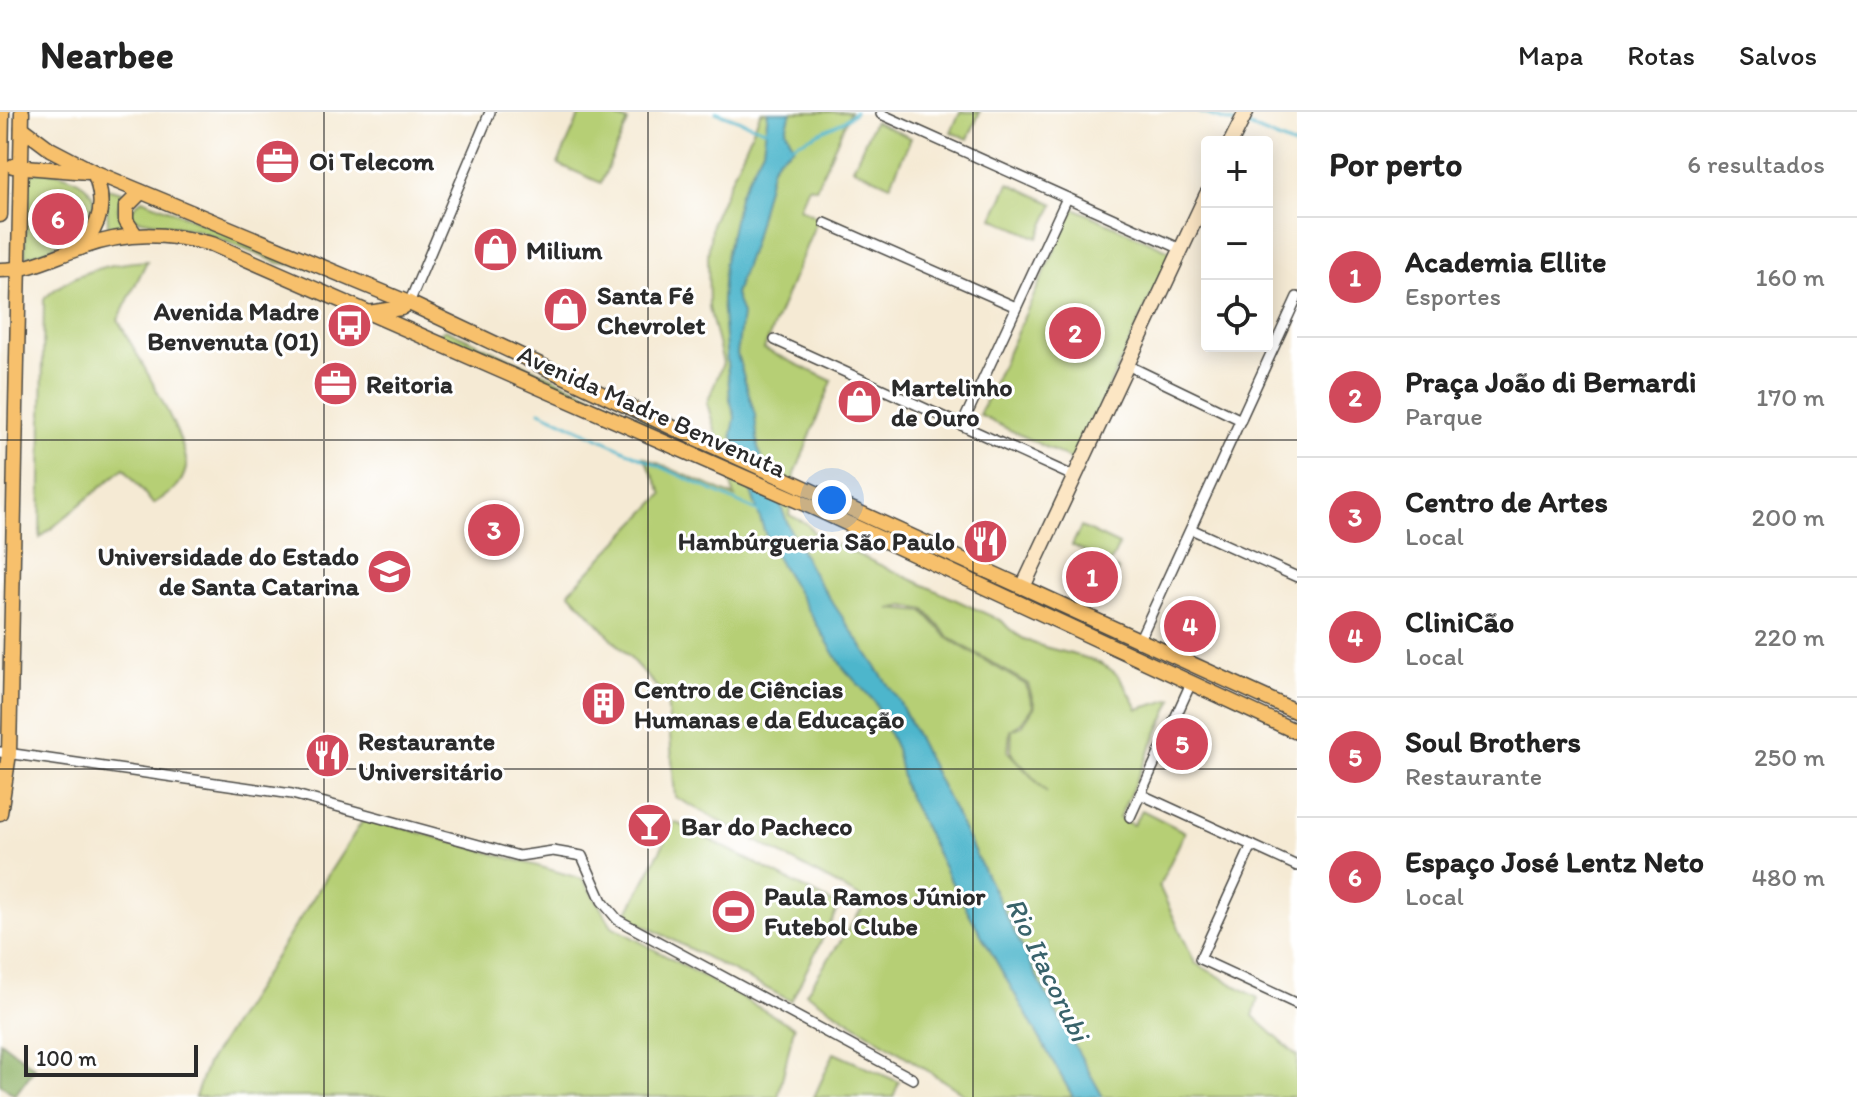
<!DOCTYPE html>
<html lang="pt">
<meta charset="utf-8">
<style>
:root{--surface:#fff;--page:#f6f6f6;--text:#222;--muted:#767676;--line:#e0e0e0;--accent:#d1495b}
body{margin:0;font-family:Itim,sans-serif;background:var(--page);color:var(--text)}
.controls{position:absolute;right:24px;top:24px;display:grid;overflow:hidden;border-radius:8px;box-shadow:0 4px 20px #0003}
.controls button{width:72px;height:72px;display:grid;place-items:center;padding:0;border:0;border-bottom:2px solid var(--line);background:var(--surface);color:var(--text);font:40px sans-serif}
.scale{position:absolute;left:24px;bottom:20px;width:174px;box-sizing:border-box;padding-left:8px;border:4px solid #2b2b2b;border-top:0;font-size:22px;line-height:28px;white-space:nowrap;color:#2b2b2b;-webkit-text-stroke:6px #fff;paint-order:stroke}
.you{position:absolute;left:832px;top:388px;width:28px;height:28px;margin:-20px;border:6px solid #fff;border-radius:50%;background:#1a73e8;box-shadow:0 0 0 12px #1a73e833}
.badge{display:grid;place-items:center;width:52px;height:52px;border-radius:50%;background:var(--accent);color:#fff;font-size:26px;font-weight:700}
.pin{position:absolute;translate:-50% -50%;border:4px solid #fff;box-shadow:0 2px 8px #0006}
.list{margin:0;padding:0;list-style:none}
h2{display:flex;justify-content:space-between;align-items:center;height:104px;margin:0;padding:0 32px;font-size:34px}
h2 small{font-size:26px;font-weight:400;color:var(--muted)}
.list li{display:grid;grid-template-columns:52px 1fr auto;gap:24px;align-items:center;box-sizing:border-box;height:120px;padding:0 32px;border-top:2px solid var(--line)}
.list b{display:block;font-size:30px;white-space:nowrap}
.list p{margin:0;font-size:26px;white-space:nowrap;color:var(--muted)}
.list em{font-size:26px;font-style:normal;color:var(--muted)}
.icon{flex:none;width:44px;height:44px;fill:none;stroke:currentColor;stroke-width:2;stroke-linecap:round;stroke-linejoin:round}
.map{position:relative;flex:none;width:1297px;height:985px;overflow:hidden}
header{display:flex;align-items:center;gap:48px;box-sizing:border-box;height:112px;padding:0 40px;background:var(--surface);border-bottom:2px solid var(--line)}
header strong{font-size:38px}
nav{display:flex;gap:44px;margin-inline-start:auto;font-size:28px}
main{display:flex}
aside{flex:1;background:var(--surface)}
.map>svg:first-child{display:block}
.green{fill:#b6cf75;stroke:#707d50;stroke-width:2;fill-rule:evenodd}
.forest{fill:#90b266;stroke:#5e6e48;stroke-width:2}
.water{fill:#4eb6cc;stroke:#3c707c;stroke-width:2}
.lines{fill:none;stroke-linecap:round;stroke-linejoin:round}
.stream{stroke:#4eb6cc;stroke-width:3}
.street-casing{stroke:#494844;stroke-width:12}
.secondary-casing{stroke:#494844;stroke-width:17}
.primary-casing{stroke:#494844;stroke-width:17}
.street{stroke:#fff;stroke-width:9}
.secondary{stroke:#fce6c4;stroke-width:14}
.primary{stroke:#f7c06c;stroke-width:14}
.grid{fill:none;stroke:#2b2b2b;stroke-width:2;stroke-opacity:0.55}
.labels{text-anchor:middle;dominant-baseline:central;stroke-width:6;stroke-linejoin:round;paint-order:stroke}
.poi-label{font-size:26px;font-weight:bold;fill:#2b2b2b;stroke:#fff;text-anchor:start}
.street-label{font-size:26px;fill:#2b2b2b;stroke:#fff}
.water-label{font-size:28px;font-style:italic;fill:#39636b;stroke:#fff}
</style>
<header>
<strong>Nearbee</strong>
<nav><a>Mapa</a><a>Rotas</a><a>Salvos</a></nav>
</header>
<main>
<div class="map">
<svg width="1297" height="985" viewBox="0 0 1297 985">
<rect width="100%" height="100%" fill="#fff"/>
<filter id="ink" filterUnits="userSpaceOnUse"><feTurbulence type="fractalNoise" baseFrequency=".0125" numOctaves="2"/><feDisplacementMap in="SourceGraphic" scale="16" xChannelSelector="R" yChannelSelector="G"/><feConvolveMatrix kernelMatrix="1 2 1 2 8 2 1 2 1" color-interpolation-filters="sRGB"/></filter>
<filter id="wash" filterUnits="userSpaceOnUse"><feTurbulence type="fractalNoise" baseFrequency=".006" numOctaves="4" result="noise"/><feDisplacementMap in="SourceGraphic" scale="32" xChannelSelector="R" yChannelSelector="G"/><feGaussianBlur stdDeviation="1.8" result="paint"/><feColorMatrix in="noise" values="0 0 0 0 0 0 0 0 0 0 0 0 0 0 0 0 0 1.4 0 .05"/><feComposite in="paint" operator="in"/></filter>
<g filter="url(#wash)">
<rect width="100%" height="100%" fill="#f5ead4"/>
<g class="green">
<path d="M 581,0 L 606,0 L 628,10 L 601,71 L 558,52 Z"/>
<path d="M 761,0 L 850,0 L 816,76 L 808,74 L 799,96 L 818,106 L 764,237 L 832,269 L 795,362 L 789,403 L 806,411 L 817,424 L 1002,509 C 1031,545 1081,534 1114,560 C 1124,568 1132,586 1138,597 L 1173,587 L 1119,706 L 1133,713 L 1142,698 L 1185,720 L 1159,774 L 1195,851 L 1258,886 L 1253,904 L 1297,944 L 1297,985 L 969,985 L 806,881 L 867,789 L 675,685 L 667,586 L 569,480 L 663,382 L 644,345 L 735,385 L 724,349 L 438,222 L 445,217 L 722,342 L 707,291 L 723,251 L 709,196 L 708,144 L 712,110 ZM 905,494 L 925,498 L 950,526 L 1028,572 L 1035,594 L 1022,614 L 1012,618 L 1011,641 L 1047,681 L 1008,640 L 1010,618 L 1020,612 L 1033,594 L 1026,573 L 949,527 L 924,500 L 890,497 Z"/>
<path d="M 960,0 L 980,0 L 968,27 L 951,20 Z"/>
<path d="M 874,9 L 911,26 L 890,73 L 853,56 Z"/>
<path d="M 41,58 C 93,65 116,92 65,127 C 52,136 41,143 25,144 L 27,63 Z"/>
<path d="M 1009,71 L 1054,92 L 1038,126 L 993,106 Z"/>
<path d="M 106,76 L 123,80 L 118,97 L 125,113 L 108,114 Z"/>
<path d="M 142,87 L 316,156 L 279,151 L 200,119 L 136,107 L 130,99 Z"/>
<path d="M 1074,96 L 1172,140 L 1074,349 L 979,303 Z"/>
<path d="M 147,149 L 118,208 C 131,233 192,334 186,356 C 182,375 169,382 153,392 L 124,356 L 40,426 L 44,187 C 71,160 109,151 147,149 Z"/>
<path d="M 1081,415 L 1119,433 L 1110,452 L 1072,433 Z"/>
<path d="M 1081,441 L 1118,458 L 1104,490 L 1067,472 Z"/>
<path d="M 365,705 L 583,767 L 612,814 L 794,915 L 778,985 L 195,985 L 207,952 Z"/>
<path d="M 675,710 L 839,794 L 791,889 L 626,804 Z"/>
<path d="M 834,941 L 899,970 L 893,985 L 814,985 Z"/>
</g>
<path class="forest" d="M 0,929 L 35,956 L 15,983 L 0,972 Z"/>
<path class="water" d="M 768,0 L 791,0 L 786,18 L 794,35 L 778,46 L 772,55 L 753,131 L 735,182 L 742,203 L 737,242 L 755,303 L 758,336 L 791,420 L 814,463 L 899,589 L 1038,867 L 1103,985 L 1073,985 L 948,764 L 904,675 L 896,637 L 874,589 L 843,556 L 769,433 L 732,323 L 735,305 L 730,287 L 722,188 L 724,153 L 740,81 L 763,37 Z"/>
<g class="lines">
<g class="stream">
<path d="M 716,0 L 765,18"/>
<path d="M 1199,0 L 1234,11"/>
<path d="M 1245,13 L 1297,35"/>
<path d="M 791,34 L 842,10 L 855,0"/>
<path d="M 540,299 L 761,401"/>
</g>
</g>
</g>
<g filter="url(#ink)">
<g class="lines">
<defs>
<g id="street">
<path d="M 881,2 L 1181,137"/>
<path d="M 825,111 L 1016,195"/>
<path d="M 409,191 L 490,0"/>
<path d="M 775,228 L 1075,365"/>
<path d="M 1127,253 L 1241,308"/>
<path d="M 962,313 L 1067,86"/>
<path d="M 1191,417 L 1297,465"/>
<path d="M 1138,531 L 1297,185"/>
<path d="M 0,640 L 292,682 L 519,744 L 553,739 L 582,744 L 602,789 L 618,808 L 913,967"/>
<path d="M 1140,682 L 1297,754"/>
<path d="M 1130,705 L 1191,571"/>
<path d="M 1252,733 L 1200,847 L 1297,892"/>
</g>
<g id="secondary">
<path d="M 1231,30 L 1246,0"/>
<path d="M 1023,475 L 1207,82"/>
</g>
<g id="primary">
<path d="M 22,16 L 50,37 L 94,60 L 409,191 L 680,319 L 1297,600"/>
<path d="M 13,54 L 88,60"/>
<path d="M 0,103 L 2,0"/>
<path d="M 134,121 L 126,109 L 126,95 L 141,80"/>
<path d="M 80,136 C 102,112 106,90 94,60"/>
<path d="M 0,158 C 32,158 54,144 83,135 C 129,119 165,121 212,132 L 812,395 L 1297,620"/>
<path d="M 368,201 L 401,196 L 409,191"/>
<path d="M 0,701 L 9,642 L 22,0"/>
</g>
</defs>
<use href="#street" class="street-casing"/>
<use href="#secondary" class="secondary-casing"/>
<use href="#primary" class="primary-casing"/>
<use href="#street" class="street"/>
<use href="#secondary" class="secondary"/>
<use href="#primary" class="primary"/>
</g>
</g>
<path class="grid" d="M 324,0 L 324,985M 648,0 L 648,985M 973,0 L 973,985M 0,328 L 1297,328M 0,657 L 1297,657"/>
<defs>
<symbol id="office-disc" viewBox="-11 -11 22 22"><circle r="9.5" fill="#d1495b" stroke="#fff"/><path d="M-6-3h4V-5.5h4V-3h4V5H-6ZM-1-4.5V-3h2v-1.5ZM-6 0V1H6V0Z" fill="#fff"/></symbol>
<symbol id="shop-disc" viewBox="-11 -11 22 22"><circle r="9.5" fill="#d1495b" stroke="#fff"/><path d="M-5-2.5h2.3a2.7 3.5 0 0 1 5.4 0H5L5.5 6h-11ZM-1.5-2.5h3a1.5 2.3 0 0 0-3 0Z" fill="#fff"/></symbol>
<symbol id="bus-disc" viewBox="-11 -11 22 22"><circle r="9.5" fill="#d1495b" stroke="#fff"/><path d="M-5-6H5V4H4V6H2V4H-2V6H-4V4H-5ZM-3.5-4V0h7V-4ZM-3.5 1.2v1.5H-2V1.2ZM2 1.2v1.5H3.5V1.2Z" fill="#fff"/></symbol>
<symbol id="restaurant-disc" viewBox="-11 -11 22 22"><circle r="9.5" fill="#d1495b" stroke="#fff"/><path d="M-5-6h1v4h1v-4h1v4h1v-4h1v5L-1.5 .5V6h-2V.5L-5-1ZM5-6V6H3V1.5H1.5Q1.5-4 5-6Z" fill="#fff"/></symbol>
<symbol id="university-disc" viewBox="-11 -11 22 22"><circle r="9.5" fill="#d1495b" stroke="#fff"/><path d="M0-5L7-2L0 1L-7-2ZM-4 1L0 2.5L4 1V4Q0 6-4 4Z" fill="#fff"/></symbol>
<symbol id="building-disc" viewBox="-11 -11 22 22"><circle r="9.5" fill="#d1495b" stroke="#fff"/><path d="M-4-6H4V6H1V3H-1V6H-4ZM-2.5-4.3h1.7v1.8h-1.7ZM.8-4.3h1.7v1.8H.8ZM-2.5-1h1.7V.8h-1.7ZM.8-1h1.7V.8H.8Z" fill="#fff"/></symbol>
<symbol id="bar-disc" viewBox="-11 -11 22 22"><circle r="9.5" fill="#d1495b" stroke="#fff"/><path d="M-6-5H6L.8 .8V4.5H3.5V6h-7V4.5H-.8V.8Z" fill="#fff"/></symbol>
<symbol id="stadium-disc" viewBox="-11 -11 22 22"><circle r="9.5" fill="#d1495b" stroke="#fff"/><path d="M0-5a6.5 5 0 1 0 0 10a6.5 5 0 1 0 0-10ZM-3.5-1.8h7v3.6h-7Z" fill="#fff"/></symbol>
</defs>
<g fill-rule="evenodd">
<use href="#office-disc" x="252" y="24" width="51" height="51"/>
<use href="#shop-disc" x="470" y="112" width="51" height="51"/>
<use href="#shop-disc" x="540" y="172" width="51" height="51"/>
<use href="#bus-disc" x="324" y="188" width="51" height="51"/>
<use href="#office-disc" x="310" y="246" width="51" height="51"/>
<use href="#shop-disc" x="834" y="264" width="51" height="51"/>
<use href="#restaurant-disc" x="960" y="404" width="51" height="51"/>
<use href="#university-disc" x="364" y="434" width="51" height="51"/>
<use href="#building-disc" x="578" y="566" width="51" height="51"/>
<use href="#restaurant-disc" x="302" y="618" width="51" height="51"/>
<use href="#bar-disc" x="624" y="688" width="51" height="51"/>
<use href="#stadium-disc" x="708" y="774" width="51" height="51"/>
</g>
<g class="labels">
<g class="poi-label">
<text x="309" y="49">Oi Telecom</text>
<text x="526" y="138">Milium</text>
<text x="597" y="183">Santa Fé<tspan x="597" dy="30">Chevrolet</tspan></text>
<text x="319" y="199" text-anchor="end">Avenida Madre<tspan x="319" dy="30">Benvenuta (01)</tspan></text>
<text x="366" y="272">Reitoria</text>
<text x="891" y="275">Martelinho<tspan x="891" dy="30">de Ouro</tspan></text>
<text x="955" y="429" text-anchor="end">Hambúrgueria São Paulo</text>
<text x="359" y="444" text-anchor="end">Universidade do Estado<tspan x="359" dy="30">de Santa Catarina</tspan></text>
<text x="634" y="577">Centro de Ciências<tspan x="634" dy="30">Humanas e da Educação</tspan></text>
<text x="358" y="629">Restaurante<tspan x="358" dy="30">Universitário</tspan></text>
<text x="681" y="714">Bar do Pacheco</text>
<text x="764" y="784">Paula Ramos Júnior<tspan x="764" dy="30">Futebol Clube</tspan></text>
</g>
<g class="street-label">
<text transform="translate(652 299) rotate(24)">Avenida Madre Benvenuta</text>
</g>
<g class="water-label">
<text transform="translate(1048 857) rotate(64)">Rio Itacorubi</text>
</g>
</g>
</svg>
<div class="controls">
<button>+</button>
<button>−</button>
<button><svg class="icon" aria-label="locate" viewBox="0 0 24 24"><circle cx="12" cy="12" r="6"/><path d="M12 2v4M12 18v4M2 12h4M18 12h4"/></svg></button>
</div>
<div class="scale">100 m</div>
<div class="you"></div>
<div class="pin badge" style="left:1092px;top:465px">1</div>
<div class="pin badge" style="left:1075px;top:221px">2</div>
<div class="pin badge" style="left:494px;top:418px">3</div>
<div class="pin badge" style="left:1190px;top:514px">4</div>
<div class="pin badge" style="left:1182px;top:632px">5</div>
<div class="pin badge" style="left:58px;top:107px">6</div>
</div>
<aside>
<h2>Por perto<small>6 resultados</small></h2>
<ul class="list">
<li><span class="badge">1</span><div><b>Academia Ellite</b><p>Esportes</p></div><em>160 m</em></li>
<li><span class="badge">2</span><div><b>Praça João di Bernardi</b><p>Parque</p></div><em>170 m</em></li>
<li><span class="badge">3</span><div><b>Centro de Artes</b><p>Local</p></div><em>200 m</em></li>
<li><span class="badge">4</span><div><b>CliniCão</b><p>Local</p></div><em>220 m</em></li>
<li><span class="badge">5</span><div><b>Soul Brothers</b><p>Restaurante</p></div><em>250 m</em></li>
<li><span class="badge">6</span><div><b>Espaço José Lentz Neto</b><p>Local</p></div><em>480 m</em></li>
</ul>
</aside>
</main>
